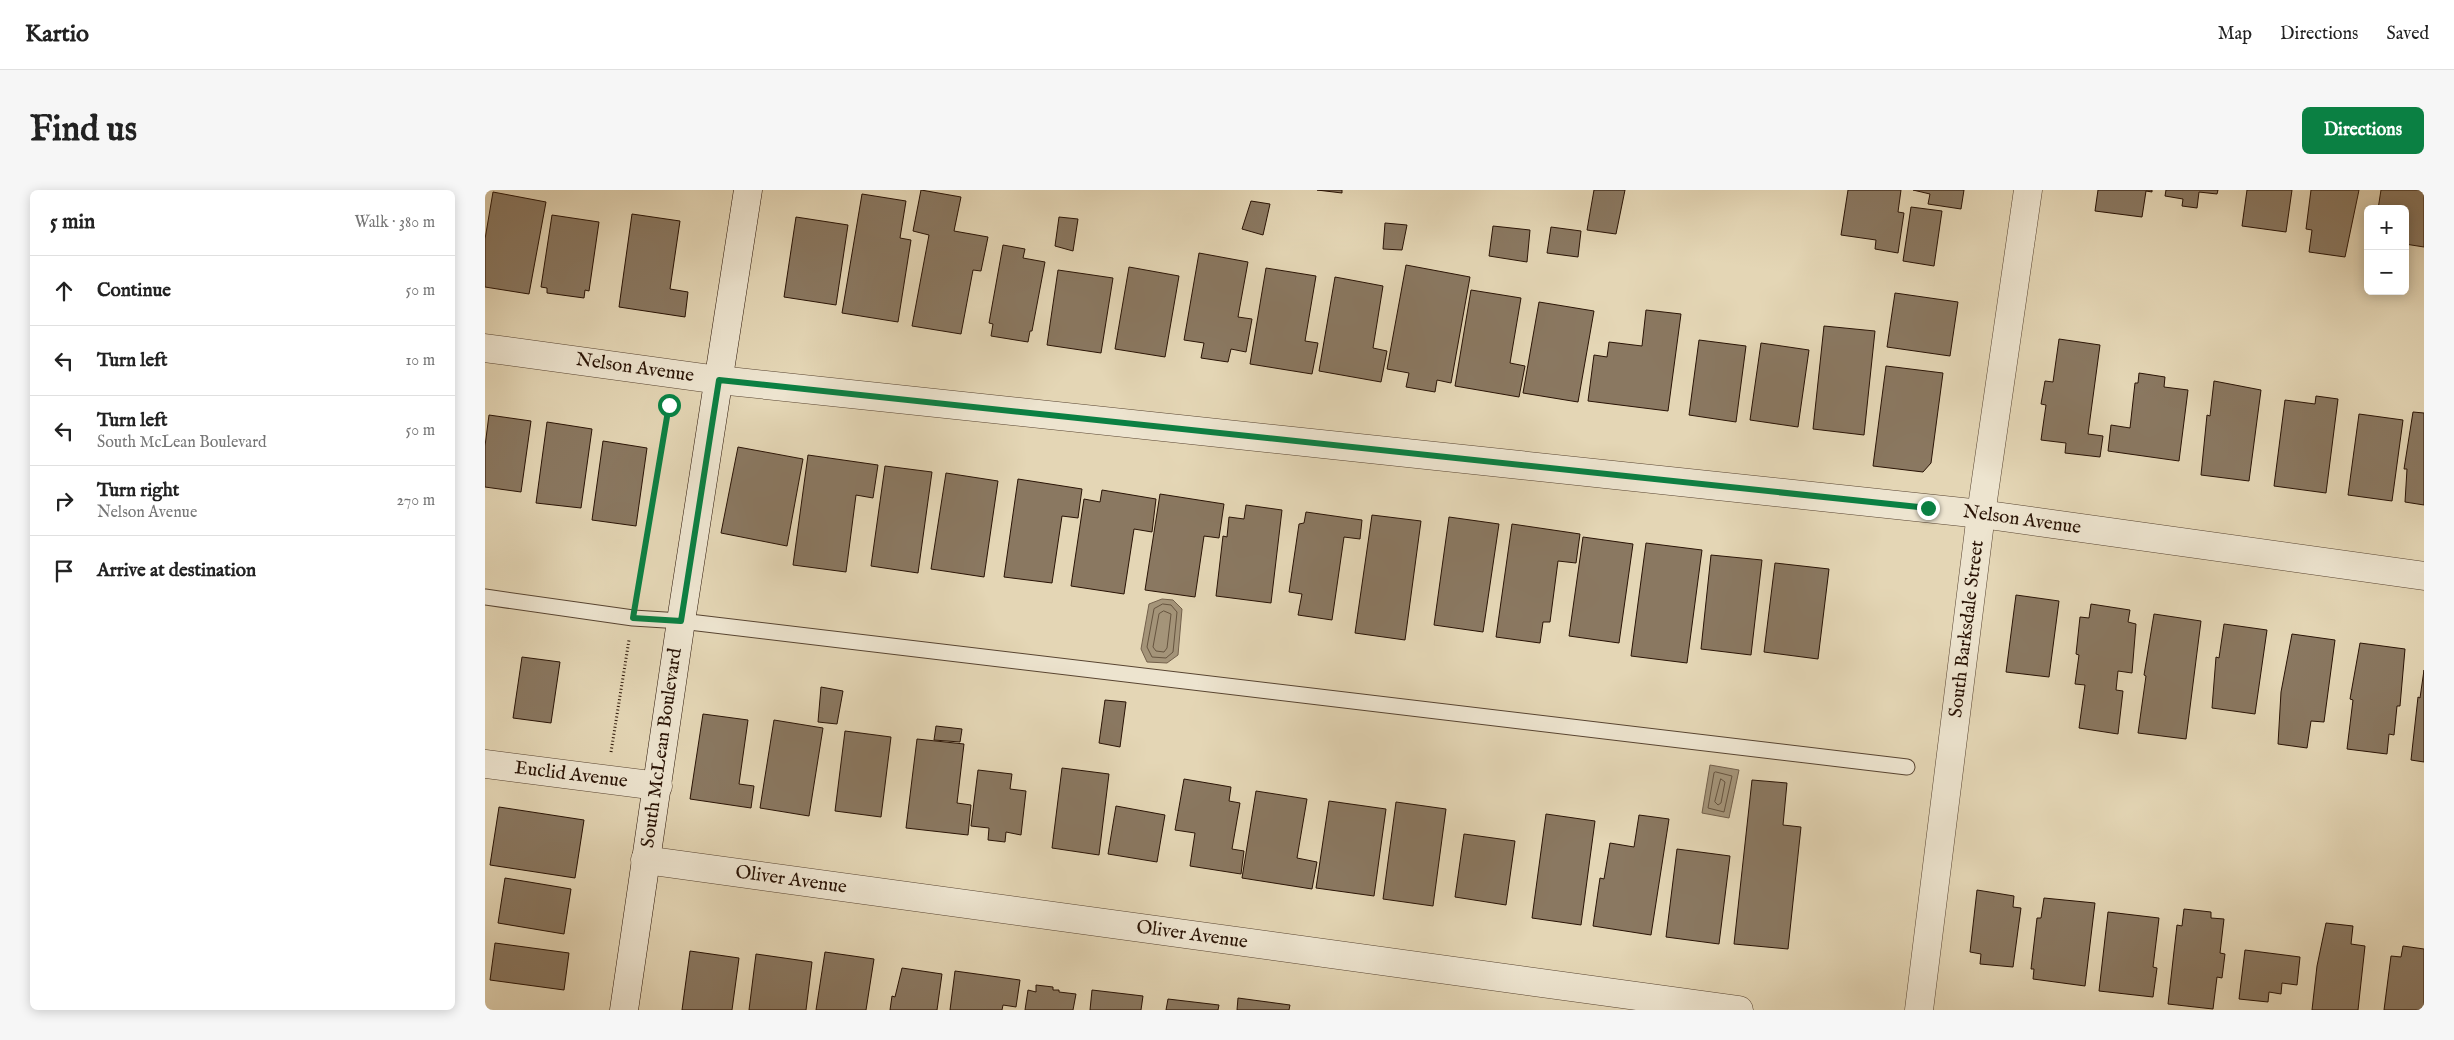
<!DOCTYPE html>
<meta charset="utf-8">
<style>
:root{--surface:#fff;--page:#f6f6f6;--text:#222;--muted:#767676;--line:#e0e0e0;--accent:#0b8043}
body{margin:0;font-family:"IM FELL English",serif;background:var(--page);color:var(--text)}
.controls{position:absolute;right:15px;top:15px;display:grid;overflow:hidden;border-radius:8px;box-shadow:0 2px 12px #0003}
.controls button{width:45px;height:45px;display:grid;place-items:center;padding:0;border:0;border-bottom:1px solid var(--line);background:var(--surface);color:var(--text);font:25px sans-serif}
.stop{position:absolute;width:15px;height:15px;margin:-11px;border:4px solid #0b8043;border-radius:50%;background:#fff}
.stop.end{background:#0b8043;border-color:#fff;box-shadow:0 1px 5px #0008}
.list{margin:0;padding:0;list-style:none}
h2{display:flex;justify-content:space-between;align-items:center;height:65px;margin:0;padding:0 20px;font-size:21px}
h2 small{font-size:16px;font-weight:400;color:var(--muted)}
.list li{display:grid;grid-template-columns:32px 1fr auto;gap:15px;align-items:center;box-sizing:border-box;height:70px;padding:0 20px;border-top:1px solid var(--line)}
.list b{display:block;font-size:19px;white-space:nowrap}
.list p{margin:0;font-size:16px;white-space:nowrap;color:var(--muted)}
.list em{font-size:16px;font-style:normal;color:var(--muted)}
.icon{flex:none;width:28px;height:28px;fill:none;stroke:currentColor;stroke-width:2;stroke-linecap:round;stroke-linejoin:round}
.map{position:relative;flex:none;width:1939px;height:820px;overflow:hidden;border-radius:8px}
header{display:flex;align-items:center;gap:30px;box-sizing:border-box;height:70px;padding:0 25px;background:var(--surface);border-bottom:1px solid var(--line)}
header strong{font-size:24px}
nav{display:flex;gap:28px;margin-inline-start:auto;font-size:18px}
.intro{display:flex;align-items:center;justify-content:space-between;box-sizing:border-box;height:120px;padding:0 30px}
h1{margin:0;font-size:35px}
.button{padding:12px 22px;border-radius:8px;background:var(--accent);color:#fff;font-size:18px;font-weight:700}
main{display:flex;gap:30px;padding:0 30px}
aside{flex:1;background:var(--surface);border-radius:8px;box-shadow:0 2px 12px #0003}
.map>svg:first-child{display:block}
.water{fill:#a49479;stroke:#73604b}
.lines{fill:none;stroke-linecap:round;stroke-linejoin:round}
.shore{stroke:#66543f;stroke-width:1}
.building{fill:#8a7861;stroke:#291305}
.service-casing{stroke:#584431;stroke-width:17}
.minor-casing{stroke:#584431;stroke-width:29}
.secondary-casing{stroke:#291305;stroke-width:29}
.path{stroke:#291305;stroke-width:3;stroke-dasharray:1 2.5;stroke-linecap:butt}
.service{stroke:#ede4cf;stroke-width:15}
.minor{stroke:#ede4cf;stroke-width:28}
.secondary{stroke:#ede4cf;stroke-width:28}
.route{stroke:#0b8043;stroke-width:6}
.labels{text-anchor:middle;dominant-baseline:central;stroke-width:5;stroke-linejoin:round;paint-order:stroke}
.street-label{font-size:19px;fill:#291305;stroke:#ede4cf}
</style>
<header>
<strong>Kartio</strong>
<nav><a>Map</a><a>Directions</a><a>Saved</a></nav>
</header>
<div class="intro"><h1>Find us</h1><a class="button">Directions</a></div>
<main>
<aside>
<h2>5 min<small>Walk · 380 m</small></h2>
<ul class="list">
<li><svg class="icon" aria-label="ahead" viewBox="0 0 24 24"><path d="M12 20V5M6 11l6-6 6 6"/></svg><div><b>Continue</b></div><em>50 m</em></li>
<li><svg class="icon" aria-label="left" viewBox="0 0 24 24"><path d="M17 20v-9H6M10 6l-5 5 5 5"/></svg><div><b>Turn left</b></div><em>10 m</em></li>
<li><svg class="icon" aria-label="left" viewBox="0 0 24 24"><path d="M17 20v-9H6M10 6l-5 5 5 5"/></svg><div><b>Turn left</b><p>South McLean Boulevard</p></div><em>50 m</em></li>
<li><svg class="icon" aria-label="right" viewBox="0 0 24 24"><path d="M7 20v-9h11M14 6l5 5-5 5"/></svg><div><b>Turn right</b><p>Nelson Avenue</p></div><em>270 m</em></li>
<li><svg class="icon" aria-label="arrive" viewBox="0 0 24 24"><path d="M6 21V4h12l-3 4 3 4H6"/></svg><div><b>Arrive at destination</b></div></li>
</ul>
</aside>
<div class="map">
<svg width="1939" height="820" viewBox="0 0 1939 820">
<rect width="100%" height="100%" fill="#e4d6b5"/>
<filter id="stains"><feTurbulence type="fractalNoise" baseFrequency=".004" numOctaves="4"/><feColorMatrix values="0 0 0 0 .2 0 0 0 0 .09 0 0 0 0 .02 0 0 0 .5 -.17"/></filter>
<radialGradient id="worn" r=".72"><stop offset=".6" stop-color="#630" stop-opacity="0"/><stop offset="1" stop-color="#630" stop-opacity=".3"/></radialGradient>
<g class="water">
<path d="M 677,409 L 688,410 L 697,419 L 693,465 L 682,473 L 662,472 L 656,459 L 664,414 Z"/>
<path d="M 1225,575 L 1254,580 L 1244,628 L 1217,623 Z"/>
</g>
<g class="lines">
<g class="shore">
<path d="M 678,414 L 686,415 L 692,422 L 688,462 L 681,468 L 667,467 L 662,457 L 669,419 Z"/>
<path d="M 679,421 L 686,424 L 682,458 L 679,462 L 671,461 L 668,457 L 674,424 Z"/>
<path d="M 1231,582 L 1247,586 L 1239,622 L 1223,618 L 1229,583 Z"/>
<path d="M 1236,589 L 1240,592 L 1236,613 L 1233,615 L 1230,612 Z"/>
</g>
</g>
<g class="building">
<path d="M 436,0 L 476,7 L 469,41 L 503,47 L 496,81 L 488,80 L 476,144 L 427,136 L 444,45 L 428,41 Z"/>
<path d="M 832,0 L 857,0 L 857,3 Z"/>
<path d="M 1109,0 L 1140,0 L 1131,44 L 1102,40 Z"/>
<path d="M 1363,0 L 1416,0 L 1413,22 L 1419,23 L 1413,63 L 1390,59 L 1391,50 L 1356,45 Z"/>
<path d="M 1428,0 L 1479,0 L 1476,19 L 1443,14 L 1445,4 Z"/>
<path d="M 1613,0 L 1667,0 L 1667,2 L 1661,1 L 1657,27 L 1610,21 Z"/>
<path d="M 1681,0 L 1733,0 L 1732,4 L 1714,2 L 1712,18 L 1697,16 L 1698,9 L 1680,6 Z"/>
<path d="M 1762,0 L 1807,0 L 1801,42 L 1757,36 Z"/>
<path d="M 1826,0 L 1874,0 L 1860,67 L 1824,62 L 1827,40 L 1821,39 Z"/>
<path d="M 1896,0 L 1939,0 L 1939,57 L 1920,54 L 1920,19 L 1893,19 Z"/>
<path d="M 8,2 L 61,12 L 44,104 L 0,97 L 0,49 Z"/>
<path d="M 377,4 L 421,11 L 415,48 L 426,50 L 413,132 L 357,123 Z"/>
<path d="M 766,11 L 785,14 L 778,45 L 757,39 Z"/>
<path d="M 1426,17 L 1457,21 L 1449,76 L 1418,71 Z"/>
<path d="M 147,24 L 195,31 L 185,99 L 203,102 L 200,127 L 134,117 Z"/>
<path d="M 67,25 L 114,32 L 104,101 L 100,100 L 99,108 L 62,103 L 62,98 L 56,97 Z"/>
<path d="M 311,27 L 363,35 L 351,115 L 299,107 Z"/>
<path d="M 574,27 L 593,29 L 588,61 L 570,56 Z"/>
<path d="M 900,33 L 922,35 L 917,60 L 898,59 Z"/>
<path d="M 1008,36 L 1045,40 L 1042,72 L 1004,66 Z"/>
<path d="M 1066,37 L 1096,41 L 1093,67 L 1062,63 Z"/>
<path d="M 518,55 L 540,59 L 538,68 L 560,72 L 547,141 L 545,141 L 543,152 L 506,146 L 508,134 L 504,133 Z"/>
<path d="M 714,63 L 763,72 L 753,127 L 767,129 L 761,162 L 746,159 L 743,172 L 716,168 L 719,153 L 699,150 Z"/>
<path d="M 921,75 L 985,87 L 966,193 L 952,190 L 950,202 L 921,197 L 924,183 L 902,179 Z"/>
<path d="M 644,77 L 694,86 L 680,167 L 630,159 Z"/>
<path d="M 781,78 L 831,86 L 820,151 L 833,153 L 827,184 L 765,174 Z"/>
<path d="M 573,80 L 628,88 L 616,163 L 562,155 Z"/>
<path d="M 850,87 L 898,96 L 888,158 L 902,161 L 896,192 L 834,181 Z"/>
<path d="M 986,100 L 1036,108 L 1025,173 L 1040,176 L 1034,207 L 970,196 Z"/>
<path d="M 1410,103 L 1473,112 L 1465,166 L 1402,157 Z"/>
<path d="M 1054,112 L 1109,121 L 1093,212 L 1038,203 Z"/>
<path d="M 1161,120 L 1196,124 L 1183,221 L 1103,211 L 1109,165 L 1122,167 L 1124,152 L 1157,156 Z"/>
<path d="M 1339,136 L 1390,141 L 1379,245 L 1328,239 Z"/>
<path d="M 1574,149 L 1615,155 L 1603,244 L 1618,246 L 1615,267 L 1580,263 L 1581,253 L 1556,250 L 1561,215 L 1556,214 L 1560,191 L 1568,192 Z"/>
<path d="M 1214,150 L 1261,156 L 1251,232 L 1204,225 Z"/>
<path d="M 1276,153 L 1324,160 L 1313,237 L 1265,230 Z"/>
<path d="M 1401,176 L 1458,183 L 1446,273 L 1438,282 L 1388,276 Z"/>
<path d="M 1654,183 L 1680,187 L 1679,197 L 1703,200 L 1694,271 L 1623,261 L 1626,235 L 1645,238 L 1650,193 L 1653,193 Z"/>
<path d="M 1729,191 L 1776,200 L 1764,291 L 1716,285 L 1722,225 L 1725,226 Z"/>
<path d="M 1831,206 L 1853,209 L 1841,303 L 1789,296 L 1800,210 L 1830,214 Z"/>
<path d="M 1928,222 L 1939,223 L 1939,315 L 1920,312 L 1922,279 L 1919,279 Z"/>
<path d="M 1874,224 L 1918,230 L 1907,311 L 1863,305 Z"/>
<path d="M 4,225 L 46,231 L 36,302 L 0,297 L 0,256 Z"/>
<path d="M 62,232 L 107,239 L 96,318 L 51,313 Z"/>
<path d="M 118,251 L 162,258 L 151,336 L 107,330 Z"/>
<path d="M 253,257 L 318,269 L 302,356 L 236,343 Z"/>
<path d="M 323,265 L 393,275 L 388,308 L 371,305 L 361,382 L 308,375 Z"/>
<path d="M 400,276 L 447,282 L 433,383 L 386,376 Z"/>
<path d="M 461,283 L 513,291 L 499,387 L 446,379 Z"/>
<path d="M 533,289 L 597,299 L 593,328 L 577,326 L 567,393 L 519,387 Z"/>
<path d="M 617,300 L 671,309 L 667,342 L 649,339 L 639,404 L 586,396 L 599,309 L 615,312 Z"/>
<path d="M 675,304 L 739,314 L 734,348 L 719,346 L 710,407 L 660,400 Z"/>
<path d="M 761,315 L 797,320 L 786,413 L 731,406 L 738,346 L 742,347 L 744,327 L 759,329 Z"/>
<path d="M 821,322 L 877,330 L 875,349 L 859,347 L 847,430 L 813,425 L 817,404 L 804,402 L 814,334 L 819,333 Z"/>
<path d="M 887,325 L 936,331 L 920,450 L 870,443 Z"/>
<path d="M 964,327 L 1014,334 L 998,442 L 949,435 Z"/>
<path d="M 1027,334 L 1095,344 L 1091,373 L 1073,371 L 1065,432 L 1058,432 L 1055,453 L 1011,447 Z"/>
<path d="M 1098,347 L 1148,354 L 1134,453 L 1084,446 Z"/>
<path d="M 1161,353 L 1217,360 L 1202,473 L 1146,466 Z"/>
<path d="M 1226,365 L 1277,370 L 1266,465 L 1216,459 Z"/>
<path d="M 1290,373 L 1344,379 L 1333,469 L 1279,462 Z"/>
<path d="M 1531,405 L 1574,411 L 1564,487 L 1521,482 Z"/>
<path d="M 1606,414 L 1645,420 L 1643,432 L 1651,434 L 1647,483 L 1633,481 L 1631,500 L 1638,501 L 1633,544 L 1594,538 L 1600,495 L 1590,494 L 1594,465 L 1591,464 L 1595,427 L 1604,428 Z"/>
<path d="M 1669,424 L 1716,431 L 1701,549 L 1653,543 L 1661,486 L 1659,485 Z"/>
<path d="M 1739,434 L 1782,440 L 1770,524 L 1727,518 L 1731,467 L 1734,468 Z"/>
<path d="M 1807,444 L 1850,450 L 1839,532 L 1826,531 L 1822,558 L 1793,554 L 1796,502 Z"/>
<path d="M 1875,453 L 1920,459 L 1915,516 L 1912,516 L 1909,545 L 1904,544 L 1902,564 L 1862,559 L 1868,510 L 1865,509 Z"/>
<path d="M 37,467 L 75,472 L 66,533 L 28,528 Z"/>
<path d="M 1939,480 L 1939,572 L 1926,570 L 1933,507 L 1935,508 Z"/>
<path d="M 336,497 L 358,501 L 352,534 L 333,532 Z"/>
<path d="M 620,510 L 641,512 L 635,557 L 614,553 Z"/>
<path d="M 218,524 L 263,530 L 254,594 L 269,596 L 266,618 L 205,609 Z"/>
<path d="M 289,530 L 338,538 L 324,626 L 275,618 Z"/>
<path d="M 451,536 L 477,539 L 475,552 L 449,550 Z"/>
<path d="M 360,541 L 406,547 L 396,627 L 350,621 Z"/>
<path d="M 432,549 L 479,554 L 472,613 L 486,615 L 483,645 L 421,638 Z"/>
<path d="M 577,578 L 624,584 L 614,665 L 567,658 Z"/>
<path d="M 493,580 L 527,584 L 525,599 L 541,601 L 536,645 L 521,642 L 520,652 L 503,650 L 504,638 L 486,636 Z"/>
<path d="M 699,589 L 746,597 L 744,611 L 755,613 L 747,659 L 759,661 L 756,684 L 705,676 L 710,643 L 690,640 Z"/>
<path d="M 1267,590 L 1302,593 L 1298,635 L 1316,637 L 1303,759 L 1249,754 Z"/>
<path d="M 771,601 L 822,609 L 812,668 L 832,672 L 827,699 L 757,688 Z"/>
<path d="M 844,611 L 901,619 L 889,706 L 831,698 Z"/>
<path d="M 911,612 L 961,619 L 948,716 L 898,709 Z"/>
<path d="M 631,616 L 680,625 L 672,672 L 623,664 Z"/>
<path d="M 14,617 L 99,630 L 90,688 L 5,675 Z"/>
<path d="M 1061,624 L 1110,631 L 1096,735 L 1047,728 Z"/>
<path d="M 1154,625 L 1184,629 L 1166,745 L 1108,736 L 1115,688 L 1119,689 L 1125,653 L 1149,657 Z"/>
<path d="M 979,644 L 1030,651 L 1021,715 L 970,707 Z"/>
<path d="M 1192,659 L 1245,666 L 1234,754 L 1181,747 Z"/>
<path d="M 20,688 L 86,699 L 79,744 L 13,733 Z"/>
<path d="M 1492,700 L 1529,706 L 1528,717 L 1536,718 L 1528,777 L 1495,774 L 1496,764 L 1485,762 Z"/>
<path d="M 1559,708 L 1610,713 L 1600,796 L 1548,789 L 1549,779 L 1546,779 L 1552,728 L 1556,728 Z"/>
<path d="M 1699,719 L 1726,722 L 1726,728 L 1739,729 L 1735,763 L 1740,764 L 1737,788 L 1732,787 L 1728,819 L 1683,814 L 1692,735 L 1697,736 Z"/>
<path d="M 1623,722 L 1674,728 L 1668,777 L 1672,778 L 1668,807 L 1614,801 Z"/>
<path d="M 1841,733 L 1868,736 L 1866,754 L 1880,756 L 1873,820 L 1827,820 L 1832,776 Z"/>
<path d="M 10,753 L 84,763 L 79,800 L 5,790 Z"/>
<path d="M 1918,756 L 1939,759 L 1939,820 L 1899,820 L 1906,766 L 1916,767 Z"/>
<path d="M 1760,760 L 1815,767 L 1812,795 L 1797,793 L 1796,804 L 1784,802 L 1783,812 L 1754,809 Z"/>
<path d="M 205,761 L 254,768 L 247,820 L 197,820 Z"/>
<path d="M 340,762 L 389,769 L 381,820 L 331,820 Z"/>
<path d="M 271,764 L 327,772 L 321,820 L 264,820 Z"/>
<path d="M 417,778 L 457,784 L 452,820 L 405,820 L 407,806 L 410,807 Z"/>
<path d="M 470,781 L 535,790 L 531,817 L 518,815 L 517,820 L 465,820 Z"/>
<path d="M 551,795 L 568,797 L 568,800 L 574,800 L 574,802 L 591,804 L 588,820 L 540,820 L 543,800 L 551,802 Z"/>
<path d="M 607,800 L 658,806 L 656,820 L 605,820 Z"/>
<path d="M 753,808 L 805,815 L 804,820 L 752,820 Z"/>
<path d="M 683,809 L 734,815 L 733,820 L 681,820 Z"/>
</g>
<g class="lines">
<defs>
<path id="service" d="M 0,407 L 148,428 L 196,431 L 1422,577"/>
<g id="minor">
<path d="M 0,158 L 234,190 L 1496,324 L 1939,386"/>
<path d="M 0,574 L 173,596"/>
<path d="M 160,670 L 1254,820"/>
<path d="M 1434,820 L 1496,324 L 1543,0"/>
</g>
<path id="secondary" d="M 139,820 L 196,431 L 263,0"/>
</defs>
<use href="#service" class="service-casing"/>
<use href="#minor" class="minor-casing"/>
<use href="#secondary" class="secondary-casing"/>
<g class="path">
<path d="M 152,407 L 184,215"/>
<path d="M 126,562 L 144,450"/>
</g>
<use href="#service" class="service"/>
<use href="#minor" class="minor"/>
<use href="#secondary" class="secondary"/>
</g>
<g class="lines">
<path class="route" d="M 184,215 L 148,428 L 196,431 L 234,190 L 1443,318"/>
</g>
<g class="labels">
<g class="street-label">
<text transform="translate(150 178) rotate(8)">Nelson Avenue</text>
<text transform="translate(1537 330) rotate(8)">Nelson Avenue</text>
<text transform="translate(1482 439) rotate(-83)">South Barksdale Street</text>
<text transform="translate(177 558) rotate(-82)">South McLean Boulevard</text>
<text transform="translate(86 585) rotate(7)">Euclid Avenue</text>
<text transform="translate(306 690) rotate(8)">Oliver Avenue</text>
<text transform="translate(707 745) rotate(8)">Oliver Avenue</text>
</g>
</g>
<rect width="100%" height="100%" filter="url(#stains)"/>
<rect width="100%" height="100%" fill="url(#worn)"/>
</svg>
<div class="controls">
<button>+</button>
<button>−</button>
</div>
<div class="stop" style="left:184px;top:215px"></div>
<div class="stop end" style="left:1443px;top:318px"></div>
</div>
</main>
